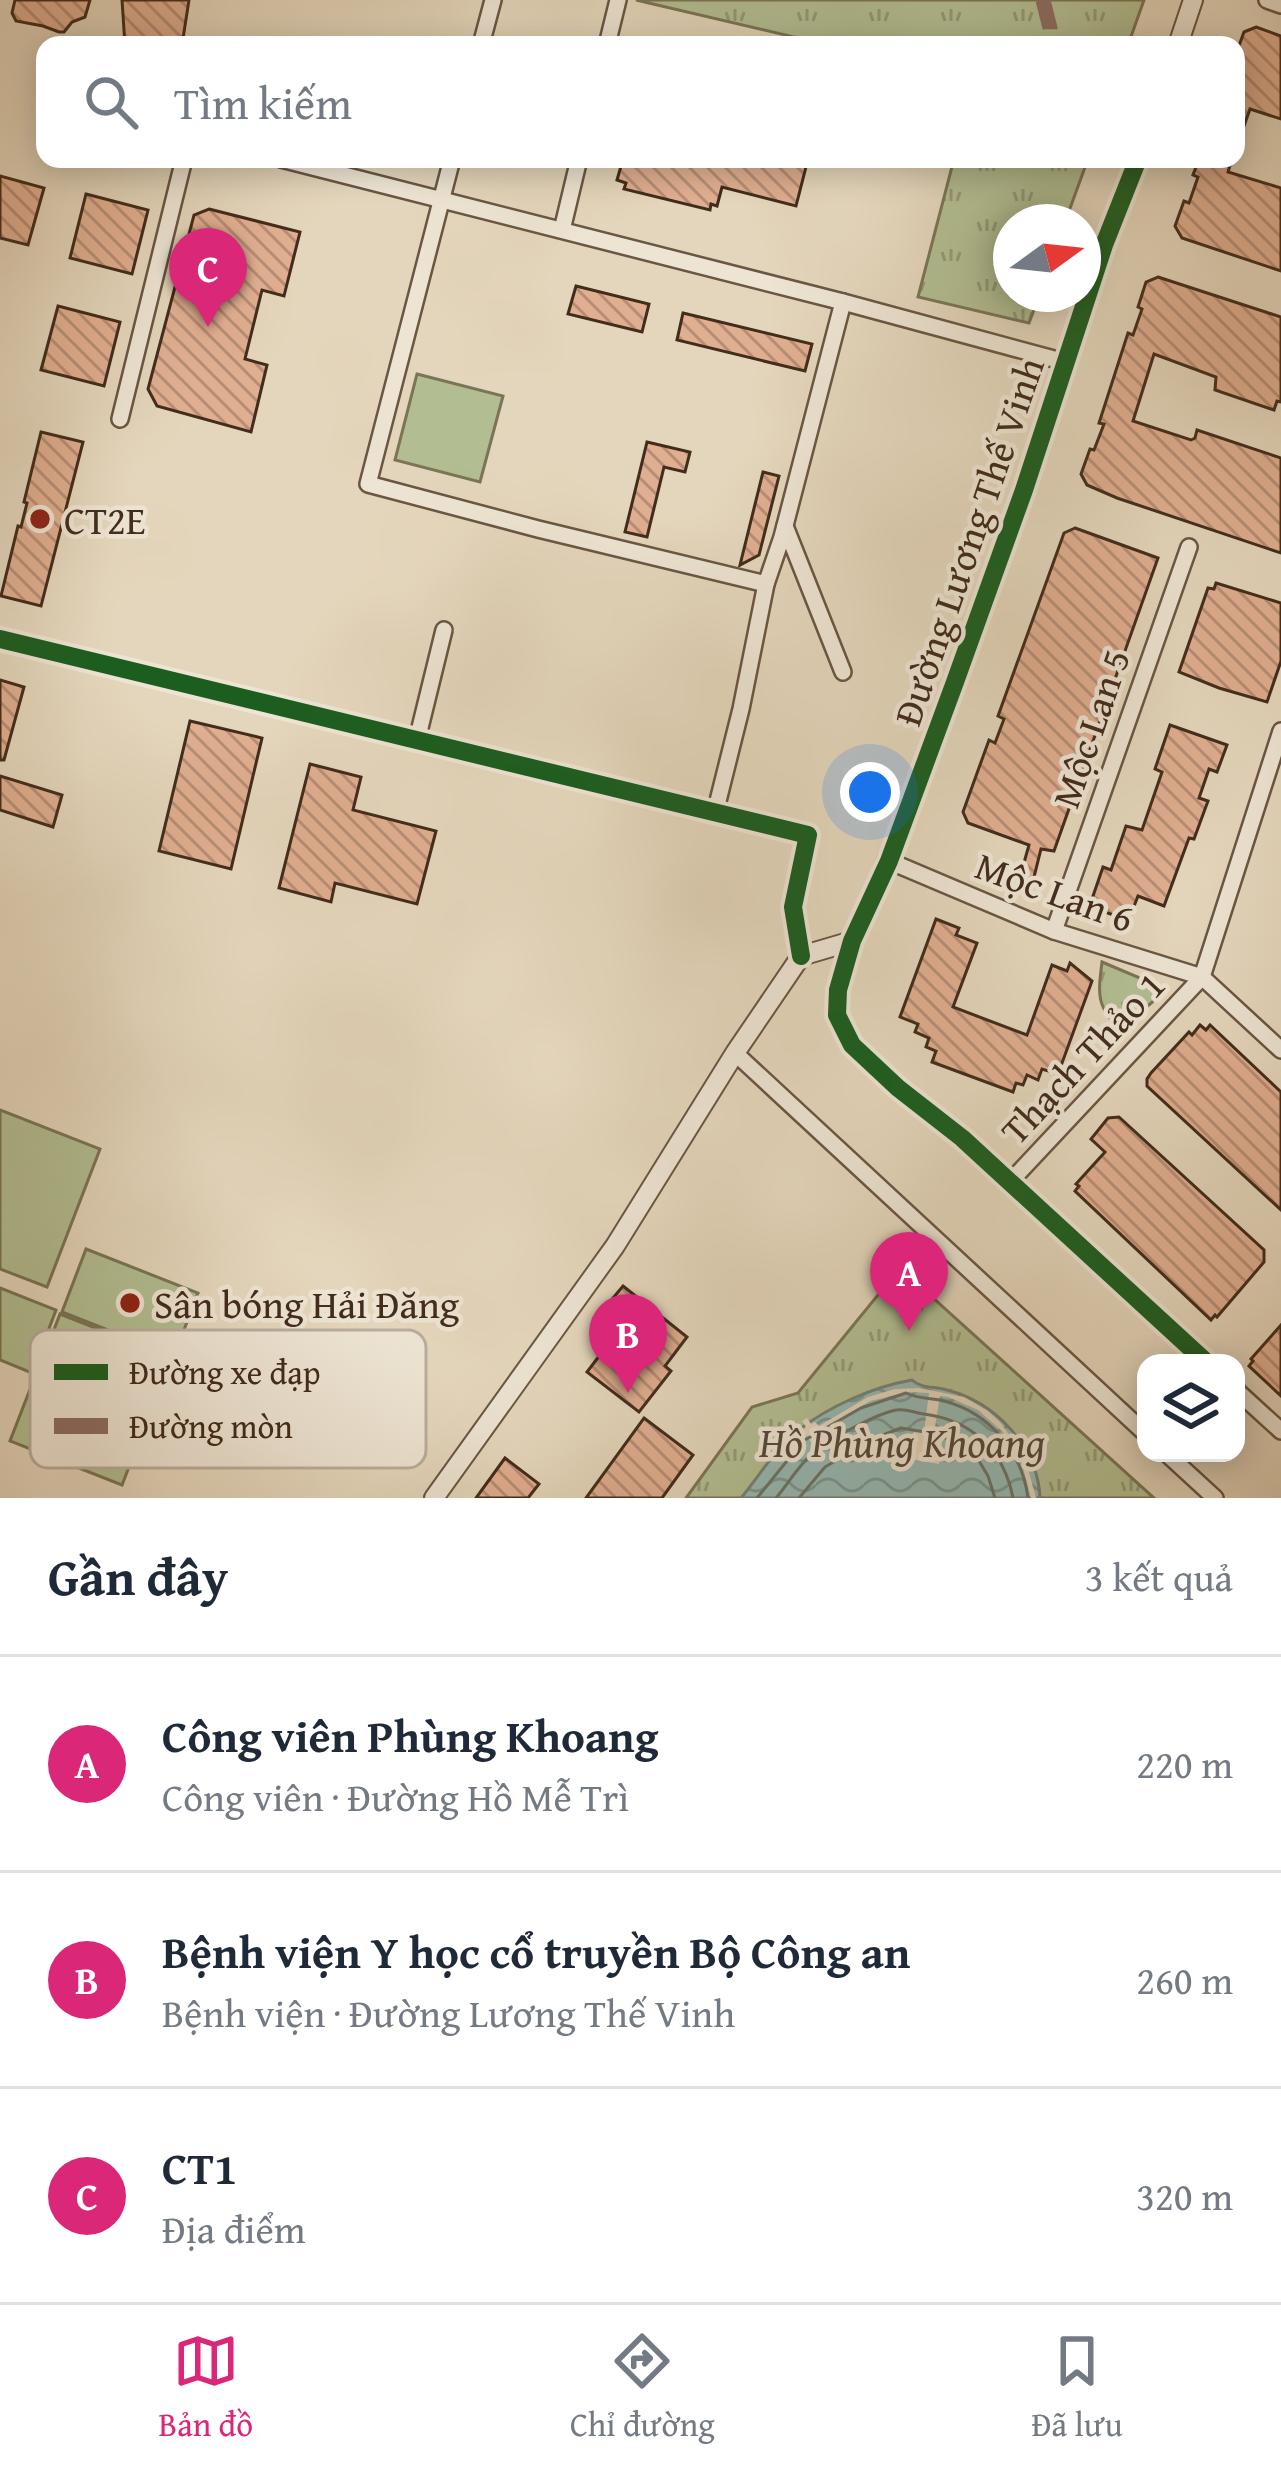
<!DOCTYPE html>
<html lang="vi">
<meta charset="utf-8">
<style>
:root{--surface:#fff;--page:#f2f2f3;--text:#1f2937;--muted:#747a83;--line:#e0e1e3;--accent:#db2777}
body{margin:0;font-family:"Gentium Book Plus",serif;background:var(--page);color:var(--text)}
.controls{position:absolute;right:36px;bottom:36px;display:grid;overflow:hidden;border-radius:24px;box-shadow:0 6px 30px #0003}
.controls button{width:108px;height:108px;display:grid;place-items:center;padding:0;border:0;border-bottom:3px solid var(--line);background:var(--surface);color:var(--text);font:60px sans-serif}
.compass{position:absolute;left:993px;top:204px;width:108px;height:108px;border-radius:50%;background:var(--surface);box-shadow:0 6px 30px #0003;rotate:75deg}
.you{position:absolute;left:870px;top:792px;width:42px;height:42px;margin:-30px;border:9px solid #fff;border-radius:50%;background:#1a73e8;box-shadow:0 0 0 18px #1a73e833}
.badge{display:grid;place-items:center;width:78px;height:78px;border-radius:50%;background:var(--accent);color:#fff;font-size:39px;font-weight:700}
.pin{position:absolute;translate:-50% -99px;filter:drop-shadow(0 3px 6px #0008)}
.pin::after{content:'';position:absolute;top:63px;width:42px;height:36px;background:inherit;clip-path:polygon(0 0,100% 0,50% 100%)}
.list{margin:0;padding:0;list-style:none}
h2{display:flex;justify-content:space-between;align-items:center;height:156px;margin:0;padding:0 48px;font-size:51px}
h2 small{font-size:39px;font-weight:400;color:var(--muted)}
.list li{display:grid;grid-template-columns:78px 1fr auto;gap:36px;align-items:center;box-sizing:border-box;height:216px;padding:0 48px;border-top:3px solid var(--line)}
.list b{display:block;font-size:45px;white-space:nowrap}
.list p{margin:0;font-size:39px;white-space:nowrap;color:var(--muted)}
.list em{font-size:39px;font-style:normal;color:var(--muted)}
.icon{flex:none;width:66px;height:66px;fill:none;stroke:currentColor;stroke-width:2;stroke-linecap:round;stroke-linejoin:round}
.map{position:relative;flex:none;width:1281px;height:1498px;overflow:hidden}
.search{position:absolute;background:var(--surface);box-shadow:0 6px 30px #0003;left:36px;right:36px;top:36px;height:132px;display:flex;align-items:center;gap:30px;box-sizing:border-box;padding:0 42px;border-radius:24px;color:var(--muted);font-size:45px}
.sheet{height:804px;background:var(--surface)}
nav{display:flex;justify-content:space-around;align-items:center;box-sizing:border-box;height:168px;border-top:3px solid var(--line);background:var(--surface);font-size:33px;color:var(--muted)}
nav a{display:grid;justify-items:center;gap:6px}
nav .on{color:var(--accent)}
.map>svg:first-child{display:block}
.grass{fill:url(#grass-tufts);stroke:#7a7556;stroke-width:3}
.pitch{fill:#b2be92;stroke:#7a7556;stroke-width:3}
.water{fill:url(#water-waves);stroke:#748177;stroke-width:3}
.pier{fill:#e4d6bc}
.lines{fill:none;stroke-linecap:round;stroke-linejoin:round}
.shore{stroke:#6c7268;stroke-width:3}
.building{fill:url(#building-back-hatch);stroke:#422c1b;stroke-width:3}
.minor-casing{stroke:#6a5643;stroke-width:20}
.tertiary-casing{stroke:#6a5643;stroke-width:22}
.minor{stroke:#ede4d3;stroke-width:15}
.tertiary{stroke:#ede4d3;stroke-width:18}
.quiet{stroke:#8d6e63;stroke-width:15;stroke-dasharray:30 15;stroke-linecap:butt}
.cycleway-casing{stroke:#ede4d3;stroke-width:26}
.cycleway{stroke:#1b5e20;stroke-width:18}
.poi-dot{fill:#8f2418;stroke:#ede4d3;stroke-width:4.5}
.labels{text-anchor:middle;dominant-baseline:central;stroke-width:9;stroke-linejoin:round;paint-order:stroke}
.poi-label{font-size:39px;fill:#422c1b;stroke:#ede4d3;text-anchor:start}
.street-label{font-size:39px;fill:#422c1b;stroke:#ede4d3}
.water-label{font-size:42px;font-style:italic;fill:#53483a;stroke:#ede4d3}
.key{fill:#ede4d3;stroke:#baad9c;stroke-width:3}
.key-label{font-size:33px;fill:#422c1b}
</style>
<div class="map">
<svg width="1281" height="1498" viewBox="0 0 1281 1498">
<defs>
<pattern id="grass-tufts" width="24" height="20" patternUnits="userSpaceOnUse" patternTransform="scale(3)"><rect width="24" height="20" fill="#b2be92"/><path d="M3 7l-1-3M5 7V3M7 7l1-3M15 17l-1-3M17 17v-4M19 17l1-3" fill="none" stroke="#929b76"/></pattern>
<pattern id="water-waves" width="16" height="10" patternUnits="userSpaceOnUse" patternTransform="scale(3)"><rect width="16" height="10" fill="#95b9b4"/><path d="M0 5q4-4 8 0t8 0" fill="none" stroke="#7b9792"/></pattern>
<pattern id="building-back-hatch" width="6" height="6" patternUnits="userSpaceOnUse" patternTransform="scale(3)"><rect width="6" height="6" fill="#e0ae90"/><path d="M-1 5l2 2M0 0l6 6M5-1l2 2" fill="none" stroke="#b78e75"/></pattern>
</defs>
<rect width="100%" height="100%" fill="#e4d6bc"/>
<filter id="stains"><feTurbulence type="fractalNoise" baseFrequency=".00167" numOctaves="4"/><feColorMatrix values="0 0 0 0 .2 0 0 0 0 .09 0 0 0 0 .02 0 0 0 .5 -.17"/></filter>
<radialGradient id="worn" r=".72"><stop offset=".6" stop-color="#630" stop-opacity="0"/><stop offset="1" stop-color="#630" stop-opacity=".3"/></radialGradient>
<g class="grass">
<path d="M 636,0 L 1144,0 L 1128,45 L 828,45 Z"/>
<path d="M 954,159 L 1088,159 L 1065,222 L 1011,222 L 1011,294 L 1040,294 L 1029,323 L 918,297 Z"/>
<path d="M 1102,962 L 1152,983 L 1157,998 L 1120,1030 C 1096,1006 1098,994 1102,962 Z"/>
<path d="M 900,1268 L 1154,1498 L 686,1498 L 752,1407 L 798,1393 Z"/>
</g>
<g class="pitch">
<path d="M 417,374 L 503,396 L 480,482 L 395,460 Z"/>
<path d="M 0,1110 L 100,1149 L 47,1287 L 0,1269 Z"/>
<path d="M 86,1249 L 198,1293 L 174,1356 L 62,1312 Z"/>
<path d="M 0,1288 L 56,1310 L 32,1373 L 0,1360 Z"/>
<path d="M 60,1314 L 172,1358 L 147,1421 L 36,1377 Z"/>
<path d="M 34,1379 L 146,1423 L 122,1485 L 10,1441 Z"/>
</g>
<path class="water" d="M 912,1380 C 922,1389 934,1386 947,1390 C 995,1402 1038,1447 1040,1498 L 741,1498 C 758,1478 777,1446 797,1431 C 830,1406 872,1387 912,1380 Z"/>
<path class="pier" d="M 919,1388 L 964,1397 L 988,1411 L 1001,1423 L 1025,1458 L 1036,1498 L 1031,1498 L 1021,1460 L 1004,1433 L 978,1410 L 948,1397 L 940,1396 L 934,1433 L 943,1436 L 939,1464 L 910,1459 L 914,1431 L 924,1432 L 929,1393 L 908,1392 L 870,1401 L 821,1430 L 823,1434 L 811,1442 L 803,1430 L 806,1427 L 802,1421 L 807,1418 L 811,1424 L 815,1422 L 819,1426 L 868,1397 L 895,1389 Z"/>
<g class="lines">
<g class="shore">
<path d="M 757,1498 L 803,1441 L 861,1408 L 906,1393 C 918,1399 931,1398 944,1401 C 990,1413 1022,1452 1028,1498"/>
<path d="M 776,1498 C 788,1484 798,1466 812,1454 C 827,1440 876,1414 896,1410 C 906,1408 914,1413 924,1414 C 972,1420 1004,1451 1013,1498"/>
<path d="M 799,1498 L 825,1467 L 875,1438 L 901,1428 L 936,1434 L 963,1446 L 979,1461 L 988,1476 L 995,1498"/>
</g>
</g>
<g class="building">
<path d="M 15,0 L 90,0 L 85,17 L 72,22 L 64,32 L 59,32 L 43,26 L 16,21 L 12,13 Z"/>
<path d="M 122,0 L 189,0 L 182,45 L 125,45 Z"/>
<path d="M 1256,27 L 1281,36 L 1281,119 L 1250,109 L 1238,143 L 1236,69 L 1240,59 L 1236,58 L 1236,54 L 1244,32 Z"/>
<path d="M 623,159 L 808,159 L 796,206 L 722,187 L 717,206 L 711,204 L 710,210 L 624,189 L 626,183 L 617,180 Z"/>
<path d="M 1199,159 L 1232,159 L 1228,172 L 1281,188 L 1281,271 L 1182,238 L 1175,226 L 1184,201 L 1189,203 L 1198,177 L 1193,175 Z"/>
<path d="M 0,176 L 44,188 L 28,245 L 0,238 Z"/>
<path d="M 86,194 L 148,210 L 132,274 L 70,258 Z"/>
<path d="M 209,209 L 300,232 L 284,296 L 262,290 L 245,359 L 267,365 L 251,432 L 157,406 L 148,389 L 194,215 Z"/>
<path d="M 1158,277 L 1281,317 L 1281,402 L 1277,401 L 1274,410 L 1215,390 L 1216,377 L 1154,354 L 1133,421 L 1191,440 L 1195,438 L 1197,430 L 1281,458 L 1281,553 L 1117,498 L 1087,485 L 1081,474 L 1090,449 L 1094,450 L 1104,424 L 1099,423 L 1128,333 L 1133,335 L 1142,309 L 1138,307 L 1146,282 Z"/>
<path d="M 576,286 L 649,304 L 642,332 L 568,314 Z"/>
<path d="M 58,306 L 120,322 L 104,386 L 41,370 Z"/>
<path d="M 683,313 L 812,344 L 805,371 L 677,340 Z"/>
<path d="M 41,432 L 83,442 L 41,606 L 1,596 L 18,526 L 21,527 L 27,503 L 24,502 Z"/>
<path d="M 647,442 L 690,452 L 685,472 L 664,467 L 647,537 L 625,532 Z"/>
<path d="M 763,472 L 779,476 L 759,555 L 740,565 Z"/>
<path d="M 1075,528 L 1158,558 L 1054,851 L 1041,849 L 1033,881 L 1020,877 L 1029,845 L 968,823 L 963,812 L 989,740 L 995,743 L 1004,719 L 998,716 L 1064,533 Z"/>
<path d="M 1216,583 L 1281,603 L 1281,661 L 1267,702 L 1219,688 L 1179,672 L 1208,588 L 1214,589 Z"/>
<path d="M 0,680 L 24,687 L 4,760 L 0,760 Z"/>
<path d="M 190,721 L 262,738 L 231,869 L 159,851 Z"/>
<path d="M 1170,725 L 1227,745 L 1217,772 L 1209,769 L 1199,798 L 1208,801 L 1194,839 L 1189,838 L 1164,906 L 1138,896 L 1131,914 L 1119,910 L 1116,916 L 1096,909 L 1099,902 L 1092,899 L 1103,867 L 1111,870 L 1126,826 L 1142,830 L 1162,772 L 1155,769 Z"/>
<path d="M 310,764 L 361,777 L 353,810 L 436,831 L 417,904 L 335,883 L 331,902 L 279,888 Z"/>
<path d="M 0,776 L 62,795 L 53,827 L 0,810 Z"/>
<path d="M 936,919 L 959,928 L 956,935 L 977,943 L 953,1007 L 1027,1035 L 1052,965 L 1067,971 L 1070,963 L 1092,981 L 1058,1074 L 1042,1069 L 1038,1080 L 1027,1075 L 1023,1085 L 1016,1083 L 1013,1092 L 932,1062 L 936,1051 L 926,1047 L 929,1038 L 915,1032 L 918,1024 L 900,1017 Z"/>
<path d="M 1200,1025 L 1206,1030 L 1210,1025 L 1281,1092 L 1281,1210 L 1147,1086 L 1147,1079 L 1151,1073 L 1189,1032 L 1192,1035 Z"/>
<path d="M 1119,1117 L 1264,1250 L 1264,1262 L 1217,1317 L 1215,1315 L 1211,1320 L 1075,1191 L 1079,1186 L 1076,1184 L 1105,1152 L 1091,1139 L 1108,1118 Z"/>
<path d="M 623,1286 L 687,1337 L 665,1366 L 671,1371 L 639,1412 L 587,1372 L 622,1326 L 603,1310 Z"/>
<path d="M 1281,1325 L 1281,1396 L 1249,1366 L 1253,1361 L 1251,1359 Z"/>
<path d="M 644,1418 L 693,1455 L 662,1498 L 586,1498 Z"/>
<path d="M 505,1458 L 539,1484 L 528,1498 L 476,1498 Z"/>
</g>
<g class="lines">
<defs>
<g id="minor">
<path d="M 1267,0 L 1281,5"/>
<path d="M 481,45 L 493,0"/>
<path d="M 607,45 L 618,0"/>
<path d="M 281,159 L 843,302 L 1065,362"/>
<path d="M 452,159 L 368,484 L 538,529 L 766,584"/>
<path d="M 562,230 L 579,159"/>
<path d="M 120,419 L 184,159"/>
<path d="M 785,526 L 843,672"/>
<path d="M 0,639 L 808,835 L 793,907 L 801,956"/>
<path d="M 417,740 L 444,630"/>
<path d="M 715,813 L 741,709 L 766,584 L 782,537 L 843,302"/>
<path d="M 889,861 L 1054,931 L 1202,977 L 1281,1050"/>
<path d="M 1054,931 L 1189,547"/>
<path d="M 852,941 C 845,965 830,997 840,1021 C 862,1073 923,1104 964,1140 C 1047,1212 1126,1289 1207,1363"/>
<path d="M 735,1053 L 1146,1434"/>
<path d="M 1010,1182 L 1202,977 L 1281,731"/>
<path d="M 1236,1390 L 1281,1431"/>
<path d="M 1166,1453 L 1215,1498"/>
</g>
<g id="tertiary">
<path d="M 1178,45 L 1193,0"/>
<path d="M 434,1498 L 615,1246 L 735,1053 L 801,956 L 852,941 C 953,719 1023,484 1101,253 C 1112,221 1127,191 1138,159"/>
</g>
</defs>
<use href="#minor" class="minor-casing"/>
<use href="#tertiary" class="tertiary-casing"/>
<use href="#minor" class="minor"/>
<use href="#tertiary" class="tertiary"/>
<path class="quiet" d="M 1043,0 L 1050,28 L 1050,45"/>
<defs>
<g id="cycleway">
<path d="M 1138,159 L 1104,245 L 1024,490 L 955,682 L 889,861 L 852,941 L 838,990 L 837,1015 L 852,1045 L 898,1088 L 962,1138 L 1207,1363"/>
<path d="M 0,639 L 808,835 L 793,907 L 801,956"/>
</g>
</defs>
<use href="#cycleway" class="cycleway-casing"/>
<use href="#cycleway" class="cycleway"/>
</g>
<g class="poi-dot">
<circle cx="40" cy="519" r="12"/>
<circle cx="130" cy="1303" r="12"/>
</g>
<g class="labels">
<g class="poi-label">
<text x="64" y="519">CT2E</text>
<text x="154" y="1303">Sân bóng Hải Đăng</text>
</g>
<g class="street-label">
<text transform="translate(968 541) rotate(-71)">Đường Lương Thế Vinh</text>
<text transform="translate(1090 728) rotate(-71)">Mộc Lan 5</text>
<text transform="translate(1055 891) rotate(20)">Mộc Lan 6</text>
<text transform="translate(1082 1057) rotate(-47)">Thạch Thảo 1</text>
</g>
<g class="water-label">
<text x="902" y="1441">Hồ Phùng Khoang</text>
</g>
</g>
<rect x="30" y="1330" width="396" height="138" rx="18" class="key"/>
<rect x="54" y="1364" width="54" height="16" fill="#1b5e20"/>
<rect x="54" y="1418" width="54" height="16" fill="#8d6e63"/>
<g class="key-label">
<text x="129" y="1384">Đường xe đạp</text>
<text x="129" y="1438">Đường mòn</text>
</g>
<rect width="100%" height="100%" filter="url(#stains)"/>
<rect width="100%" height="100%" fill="url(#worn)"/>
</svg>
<div class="controls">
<button><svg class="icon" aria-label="layers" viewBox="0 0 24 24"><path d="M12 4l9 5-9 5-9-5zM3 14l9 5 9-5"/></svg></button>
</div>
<svg class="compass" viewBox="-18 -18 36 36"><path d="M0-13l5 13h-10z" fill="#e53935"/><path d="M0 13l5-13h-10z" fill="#747a83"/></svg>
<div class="you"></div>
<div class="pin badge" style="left:909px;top:1331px">A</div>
<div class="pin badge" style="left:628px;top:1393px">B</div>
<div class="pin badge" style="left:208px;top:327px">C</div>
<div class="search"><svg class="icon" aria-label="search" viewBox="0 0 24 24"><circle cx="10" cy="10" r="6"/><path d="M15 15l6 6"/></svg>Tìm kiếm</div>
</div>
<section class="sheet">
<h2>Gần đây<small>3 kết quả</small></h2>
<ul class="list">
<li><span class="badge">A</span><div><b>Công viên Phùng Khoang</b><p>Công viên · Đường Hồ Mễ Trì</p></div><em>220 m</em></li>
<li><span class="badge">B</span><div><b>Bệnh viện Y học cổ truyền Bộ Công an</b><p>Bệnh viện · Đường Lương Thế Vinh</p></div><em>260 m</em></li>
<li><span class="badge">C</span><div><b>CT1</b><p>Địa điểm</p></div><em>320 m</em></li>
</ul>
</section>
<nav>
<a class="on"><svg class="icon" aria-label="map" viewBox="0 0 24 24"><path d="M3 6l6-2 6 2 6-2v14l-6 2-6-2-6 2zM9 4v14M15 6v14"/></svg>Bản đồ</a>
<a><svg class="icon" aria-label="directions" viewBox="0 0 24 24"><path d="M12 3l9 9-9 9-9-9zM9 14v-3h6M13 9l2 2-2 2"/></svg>Chỉ đường</a>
<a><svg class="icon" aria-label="saved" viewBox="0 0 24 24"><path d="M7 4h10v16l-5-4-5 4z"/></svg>Đã lưu</a>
</nav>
